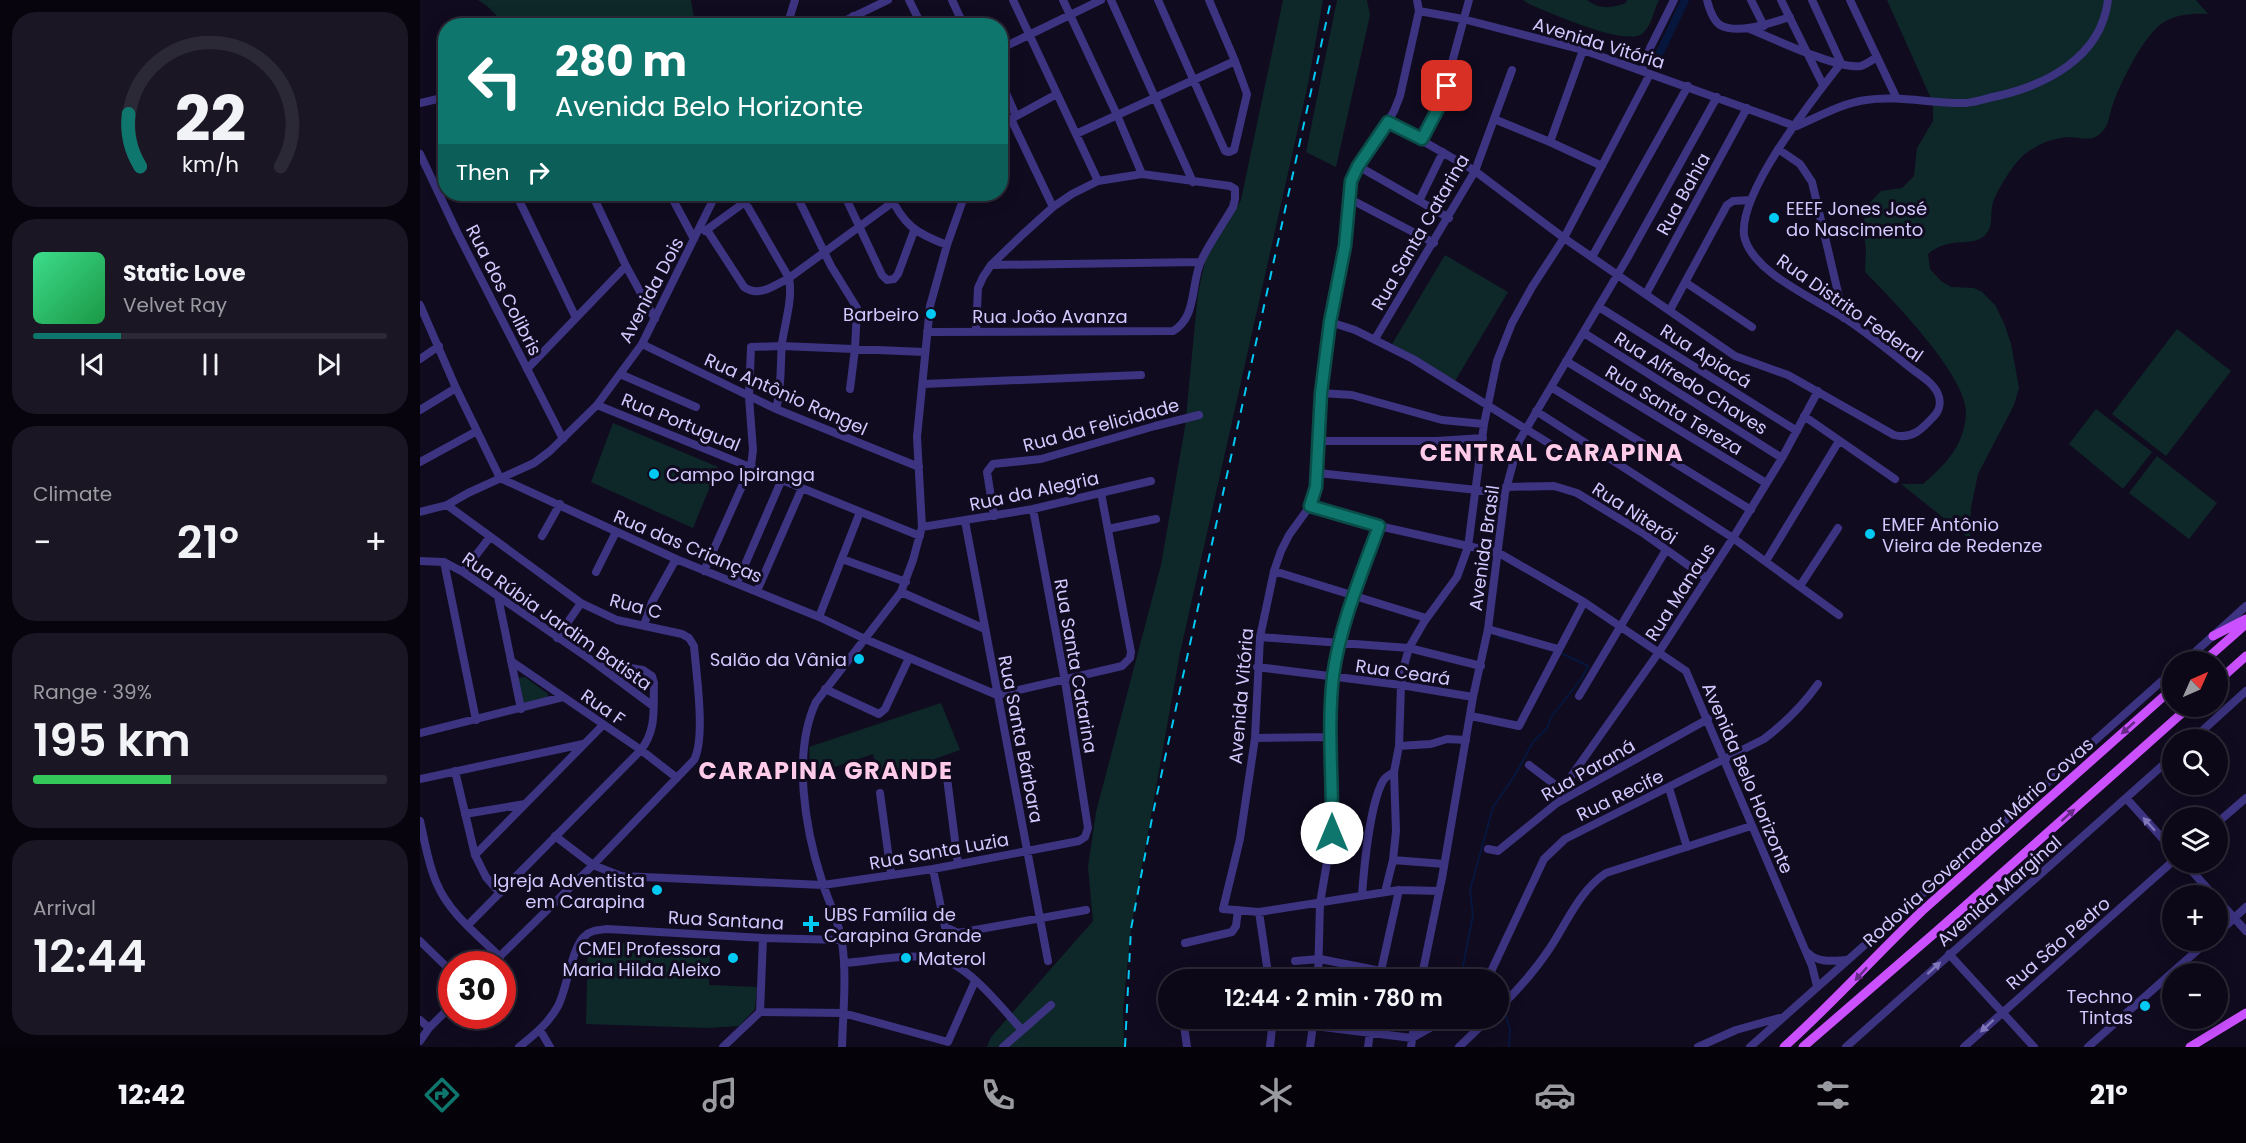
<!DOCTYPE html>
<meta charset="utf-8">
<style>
body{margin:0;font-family:Poppins,sans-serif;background:#1a1624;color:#f1f3f6;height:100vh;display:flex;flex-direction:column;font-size:22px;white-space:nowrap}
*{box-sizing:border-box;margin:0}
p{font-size:20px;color:#9a9aa1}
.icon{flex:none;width:33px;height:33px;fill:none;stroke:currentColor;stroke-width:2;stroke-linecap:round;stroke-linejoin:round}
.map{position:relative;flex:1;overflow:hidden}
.drawer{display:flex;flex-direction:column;gap:12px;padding:12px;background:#07040d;width:420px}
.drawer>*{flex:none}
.hud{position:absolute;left:18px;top:18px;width:570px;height:183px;border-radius:24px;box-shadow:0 3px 15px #0003,0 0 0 2px #2c2936;background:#0f766e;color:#fff;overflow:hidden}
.needle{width:39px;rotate:45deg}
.fabs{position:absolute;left:1742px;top:651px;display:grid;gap:12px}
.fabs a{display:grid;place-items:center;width:66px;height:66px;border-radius:50%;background:#0c0817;box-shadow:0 3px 15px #0003,0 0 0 2px #2c2936;font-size:30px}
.speed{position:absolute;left:18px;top:951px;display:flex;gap:12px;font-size:30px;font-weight:700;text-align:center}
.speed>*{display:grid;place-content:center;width:78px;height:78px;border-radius:50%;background:#0c0817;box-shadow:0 3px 15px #0003,0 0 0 2px #2c2936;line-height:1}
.speed .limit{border:9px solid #d22;background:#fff;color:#111}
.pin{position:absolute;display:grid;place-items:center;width:51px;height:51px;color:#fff;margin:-26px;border-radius:12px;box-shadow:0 3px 9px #0006}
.me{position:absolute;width:66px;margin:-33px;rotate:0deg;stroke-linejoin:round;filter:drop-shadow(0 0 4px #0008)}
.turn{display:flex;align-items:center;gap:21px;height:126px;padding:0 18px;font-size:27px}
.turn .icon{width:78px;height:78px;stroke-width:2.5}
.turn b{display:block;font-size:42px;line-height:51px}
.then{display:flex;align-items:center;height:57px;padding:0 18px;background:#0003;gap:12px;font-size:22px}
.big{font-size:45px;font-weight:600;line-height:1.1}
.drawer .card{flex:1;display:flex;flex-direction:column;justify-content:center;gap:9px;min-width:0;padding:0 21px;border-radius:24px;background:#1a1624}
.drawer .dial{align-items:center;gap:0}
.dial svg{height:156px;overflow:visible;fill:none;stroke:#2c2936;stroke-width:7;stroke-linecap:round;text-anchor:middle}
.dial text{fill:#f1f3f6;stroke:none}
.song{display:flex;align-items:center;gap:18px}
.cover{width:72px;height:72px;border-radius:9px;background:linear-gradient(135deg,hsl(150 70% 55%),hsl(140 70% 35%))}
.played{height:6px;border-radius:3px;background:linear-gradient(90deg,#0f766e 25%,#2c2936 25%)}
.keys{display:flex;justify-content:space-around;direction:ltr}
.heat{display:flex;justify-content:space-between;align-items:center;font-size:33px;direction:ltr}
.charge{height:9px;border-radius:4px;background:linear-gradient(90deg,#34c759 39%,#2c2936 0)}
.trip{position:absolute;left:738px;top:969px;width:351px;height:60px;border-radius:30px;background:#0c0817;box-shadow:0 3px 15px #0003,0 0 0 2px #2c2936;font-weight:600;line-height:60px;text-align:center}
.dock{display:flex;height:96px;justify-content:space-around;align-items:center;background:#050309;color:#9a9aa1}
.dock .icon{width:42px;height:42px}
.dock .selected{color:#0f766e}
.dock b{font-size:27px;color:#f1f3f6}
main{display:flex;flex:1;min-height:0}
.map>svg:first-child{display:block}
.green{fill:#0e2829}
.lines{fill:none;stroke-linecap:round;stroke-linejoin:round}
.stream{stroke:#06163d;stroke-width:2}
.canal{stroke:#06163d;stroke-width:8}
.minor{stroke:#3c3381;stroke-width:8}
.major{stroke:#cb50ff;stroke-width:9}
.rail{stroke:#00c9f4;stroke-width:2;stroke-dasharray:9 8;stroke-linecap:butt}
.oneway{fill:#642a84}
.oneway2{fill:#8076ba}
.route-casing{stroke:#0a4d48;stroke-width:15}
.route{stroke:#0f766e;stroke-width:10}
.poi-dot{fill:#00c9f4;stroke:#100b1f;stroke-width:2}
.labels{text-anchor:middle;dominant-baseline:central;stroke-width:6;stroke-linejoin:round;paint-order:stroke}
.street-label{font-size:18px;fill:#d4c9ff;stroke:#100b1f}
.poi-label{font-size:18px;fill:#d4c9ff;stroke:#100b1f;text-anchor:start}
.district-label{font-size:24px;font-weight:bold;letter-spacing:1.5px;fill:#ffcbe8;stroke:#100b1f}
</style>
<main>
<section class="drawer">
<div class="card dial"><svg viewBox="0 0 100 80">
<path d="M14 69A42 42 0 1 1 86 69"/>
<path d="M14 69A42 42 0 0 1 8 42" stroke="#0f766e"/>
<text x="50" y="56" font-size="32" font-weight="700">22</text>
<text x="50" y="72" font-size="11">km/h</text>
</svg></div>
<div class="card">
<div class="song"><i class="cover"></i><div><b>Static Love</b><p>Velvet Ray</p></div></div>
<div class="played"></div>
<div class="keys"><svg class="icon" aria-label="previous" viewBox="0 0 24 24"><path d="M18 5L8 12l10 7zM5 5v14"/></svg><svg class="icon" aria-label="pause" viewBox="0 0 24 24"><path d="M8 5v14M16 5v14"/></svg><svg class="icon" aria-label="next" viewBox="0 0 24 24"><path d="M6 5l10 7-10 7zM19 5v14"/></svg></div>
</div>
<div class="card"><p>Climate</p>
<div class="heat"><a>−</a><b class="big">21°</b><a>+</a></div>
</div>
<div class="card"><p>Range · 39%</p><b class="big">195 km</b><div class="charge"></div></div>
<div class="card"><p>Arrival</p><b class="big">12:44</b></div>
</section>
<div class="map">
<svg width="1826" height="1047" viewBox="0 0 1826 1047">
<rect width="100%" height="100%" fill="#100b1f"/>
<path class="green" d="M58,0H271L275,25H86L67,6Z
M863,0H903L888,84L760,653L711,928L703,1010L704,1047H567L571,1037L673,921L668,867L676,812L741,565L765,427L778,293L786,257L821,200Z
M917,0H947L950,15L916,167L886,152Z
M1103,0H1167C1180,10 1192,8 1206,3L1207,0H1239C1233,11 1233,23 1223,33C1208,48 1128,12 1109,4Z
M1467,0H1776L1788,14C1773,13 1758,14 1744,22C1724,34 1699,85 1692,107C1689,116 1689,125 1682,132C1672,143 1660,137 1648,137C1638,138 1630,140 1621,144C1614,148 1604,153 1599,160C1591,168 1573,196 1572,207C1570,218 1574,228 1563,237C1550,247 1529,236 1508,254L1510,269L1521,281L1531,287L1554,288L1562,292L1575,305L1584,323L1591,344L1599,388L1594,405L1558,474L1551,508L1550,539L1481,484H1503C1526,464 1545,445 1546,412C1546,375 1471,298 1445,272L1446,249L1443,229L1446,207L1461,191L1482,188L1494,176L1497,148L1513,121V103Z
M1025,255L1088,292L1035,381L972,344Z
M1757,329L1811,371L1746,456L1692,414Z
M1676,409L1732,452L1703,489L1649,444Z
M193,423L298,467L273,528L171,482Z
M1737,456L1797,503L1769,539L1709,493Z
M105,677L128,694L127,698L103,705L97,678Z
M521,703L540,750L458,779L453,754L391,775L389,747Z
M168,942L290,946L289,985L337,987L335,1009L319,1026L288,1028L166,1024Z"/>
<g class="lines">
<path class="stream" d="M1079,637L1091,639
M1044,977L1042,971L1053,915L1050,890L1073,807L1095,775L1113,742L1127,728L1131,717L1162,678L1168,666L1139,652
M1084,1009L1090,1029L1089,1047"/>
<path class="canal" d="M1235,63L1265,0"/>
<path class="minor" d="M489,0L502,26
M532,0L544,26
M593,0L678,181
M643,0L697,115L722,174
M691,0L773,182
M738,0L805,151L809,152L814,150L827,94L815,61L789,0
M997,0L999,11L980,96L974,111L960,135L938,166L931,181L925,246L910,322L901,393L896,487L890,506L869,535L861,551L854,571L840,637L835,738L820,839L803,909L839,912L979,890L1019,891
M1287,0C1289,8 1293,20 1300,25C1318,35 1351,23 1370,17
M1331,0L1344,26
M1361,0L1403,85
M1430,0L1476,97
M999,11L1043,19L1163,50L1375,126
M433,16L438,26
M367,26L375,0
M414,26L468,0
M1330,29C1352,38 1419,70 1441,66C1447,64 1452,60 1457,57
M580,49L681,0
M1222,71L1230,48L1254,0
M580,79L596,116
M0,103L26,97
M591,119L633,207
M1074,119L1130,142L1182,166
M968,121L1055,171L1144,238L1315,356L1368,375L1474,435C1493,440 1503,428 1515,415C1520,409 1521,401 1518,394C1513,382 1498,374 1488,366C1467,349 1446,332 1423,317C1400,303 1375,291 1353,274C1342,266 1326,250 1324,235C1319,191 1394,98 1421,63L1392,0
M580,125L637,94
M1377,126C1398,117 1422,103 1446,100C1479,95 1512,104 1546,103C1555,102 1565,99 1573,97C1625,86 1681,58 1688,0
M656,134L815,61
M1002,139L1021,103L1049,0
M1130,142L1163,50
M1358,149L1380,164L1392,182L1424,318
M0,154L37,232L143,439
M938,166L1029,218
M96,194L156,318
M172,194L206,266L235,319
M250,194L274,239
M376,194L411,266L437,308L435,349L430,389
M424,194L462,275L467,280L474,279L478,274L494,231
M469,194C484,225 495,233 527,245
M928,198L1014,243
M999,201L1023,152
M325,202L369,278C373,299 365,322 362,343C360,366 362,387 356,409
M287,230L324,287C339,298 355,285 369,278L484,194
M285,231L336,194
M1172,257L1268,86
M571,265L780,262
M1265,282L1332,327
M1226,294L1327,108
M0,305L36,388L80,478
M1179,307L1377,431
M1250,310L1307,205L1313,201L1331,200
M910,322L935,330L993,359L1151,457
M507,332L753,331C778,317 770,282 782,259C791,241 803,224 813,207L815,199V189L810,186L722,174L678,181L652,194L633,207L601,236L571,265L563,277L558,288L556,331
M1164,333L1362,458
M955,339L1055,171L1092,70
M222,344L356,409L499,467
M0,359L19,346
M1146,361L1346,483
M107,369L206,266
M200,374L276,407
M503,384L721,375
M1131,387L1331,510
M901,393L932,395L1022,420L1064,424
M177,405L500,536
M0,410L36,388
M1116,411L1313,538L1419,615
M1384,416L1475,479
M898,441H1016L1063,438
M0,462L57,431
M898,473L1085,493
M80,478L256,559L399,617L445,639L577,695L702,666L710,658L711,652L681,493
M1086,487L1134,486L1157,493L1223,533L1286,578
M27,505L161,603L197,620L262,634L269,638L274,646C276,672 286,738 274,760L173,865L72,964
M890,506L959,526L1079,553L1164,602L1266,671L1392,966L1397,986
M0,512L27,505L48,493L114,463L130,451L177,405L222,344L296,194
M574,516L567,472L573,464L621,459L735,426L779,415
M545,521L628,961
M502,527L613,509L731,481
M688,529L736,519
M122,536L140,504
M422,559L486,582
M0,561L24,562L43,572L174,662L233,706
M1346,561L1419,441
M24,562L56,720
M284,571L331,466L333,450L329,397L331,347L362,346L505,352
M854,571L1006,618
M43,572L70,537
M176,572L196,532
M317,583L362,479
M1380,586L1418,528
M337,591L382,488
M481,592L565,629
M78,597L101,709
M399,617L440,512
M224,625L232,602L256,559
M1068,629L1138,649
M840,637L989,648L1061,666
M137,638L161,603
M91,661L221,750L257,778
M1764,662L1826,606
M837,667L981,685L1053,697
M405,689L459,714L465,709L489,658
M1159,696L1246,550
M1051,716L1099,726L1164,602
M0,733L143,697
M835,738L911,737
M1772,740L1826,691
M979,746L1011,744L1027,739L1046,740
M1109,765L1142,790
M526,770L538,864
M35,771L55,855L66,877L80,893
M0,779L163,744
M1249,788L1267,847
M460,793L471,874
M1706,798L1752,849
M1137,803L1145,785L1239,652L1313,538L1362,458L1398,391
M45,814L105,804
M0,821C5,842 8,864 17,884C29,913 58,935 80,957
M1797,823L1826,798
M135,836L173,865L201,876L403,885L513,869L659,841L665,837L668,828L645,681L613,509
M1068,849L1078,851L1137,803L1288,719
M55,855L183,725
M973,860L1024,864
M1764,862L1794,896
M513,869L525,927L538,933L666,910
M965,892L973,860L976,831L974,772L979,746L981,685L984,666L989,648L1004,622L1037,577L1048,547L1064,424L1077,361L1092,323L1112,287L1144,238L1230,74
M942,895C944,868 950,804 963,781C965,777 970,775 974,772
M1797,899L1826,931
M839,912L849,980
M48,925L221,750C237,729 233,709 234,683L232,676L223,670L174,662
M1797,934L1826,907
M0,941L32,972
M765,943L812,932L816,926L818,910
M1388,953C1398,963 1413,961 1426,960
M1529,954L1614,1047
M875,961L900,959L1001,979
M424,963C450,961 494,953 518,958C549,965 581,1007 602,1030
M1047,979L1048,980
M761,980V978
M898,980L900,903L912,833L910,771L913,677L919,643L959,526
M959,980L979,890
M1001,980L1022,878L1053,697L1068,629L1085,493L1099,441L1208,257L1297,97
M1067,980L1124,859L1145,839L1344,739C1365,723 1383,705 1398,684
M1078,1009C1097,991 1116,969 1130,948C1147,922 1160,890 1186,873L1331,826
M340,1012L423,1013L528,1042L555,981
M763,1018L767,1047
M0,1020L9,1028
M854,1021L992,1038L1028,1018
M120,1030L130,1047
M0,1041L9,1028L32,1005
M99,1047C114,1035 128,1024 138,1006C147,989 152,946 165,936C171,930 179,930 187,929L343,938L422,940
M303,1047L340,1012L343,938
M422,1047C423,1012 427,976 422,942C419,921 408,901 402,881C385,829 372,753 396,702L481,592L493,560L502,527L497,437L510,306L527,245L545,194
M583,1047L631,1005
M850,1047L853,1018
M890,1047L894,1018
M948,1047L952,1018
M991,1047L995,1018
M1039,1047L1069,1018
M1278,1047L1316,1030L1359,1018
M1330,1047L1752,672
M1426,1047L1752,757
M1544,1047L1752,862
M1668,1047L1789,940"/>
<path class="major" d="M1793,636L1826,619
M1783,662L1826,624
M1797,682L1826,656
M1364,1047C1412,1004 1455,956 1502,911L1752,689
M1383,1047L1517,931L1770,706
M1770,1047L1826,1013"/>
<path class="rail" d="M705,1047L711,929L733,813L911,0"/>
</g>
<defs><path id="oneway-solid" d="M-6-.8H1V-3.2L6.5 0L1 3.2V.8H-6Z" transform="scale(1.5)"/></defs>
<g class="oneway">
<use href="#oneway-solid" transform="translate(1708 728) rotate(138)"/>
<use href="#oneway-solid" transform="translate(1648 815) rotate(-42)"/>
<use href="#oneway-solid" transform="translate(1441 974) rotate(132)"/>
</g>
<g class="oneway2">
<use href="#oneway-solid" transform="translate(1729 824) rotate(-132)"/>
<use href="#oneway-solid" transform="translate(1514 968) rotate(-42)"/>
<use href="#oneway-solid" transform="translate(1567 1026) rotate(137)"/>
</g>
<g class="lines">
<g class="route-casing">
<path id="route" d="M912,833C913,781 907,728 913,676C920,625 941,575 959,526L890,506L896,487L901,393L910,322L925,246L931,181L938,166L968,122L1002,139L1021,103L1027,86"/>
</g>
<use href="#route" class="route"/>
</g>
<g class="poi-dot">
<circle cx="1354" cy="218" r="6"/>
<circle cx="511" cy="314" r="6"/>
<circle cx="234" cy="474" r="6"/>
<circle cx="1450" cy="534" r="6"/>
<circle cx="439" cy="659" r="6"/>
<circle cx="237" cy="890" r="6"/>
<path d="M388 915h6v6h6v6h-6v6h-6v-6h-6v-6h6z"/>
<circle cx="313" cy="958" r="6"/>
<circle cx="486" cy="958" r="6"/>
<circle cx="1725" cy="1006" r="6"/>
</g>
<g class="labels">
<g class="street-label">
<text transform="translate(1179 43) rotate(17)">Avenida Vitória</text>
<text transform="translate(1263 194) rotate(-61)">Rua Bahia</text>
<text transform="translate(1000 232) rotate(-60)">Rua Santa Catarina</text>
<text transform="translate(84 290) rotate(63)">Rua dos Colibris</text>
<text transform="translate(231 290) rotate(-62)">Avenida Dois</text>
<text transform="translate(1430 308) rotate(35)">Rua Distrito Federal</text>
<text x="630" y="316">Rua João Avanza</text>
<text transform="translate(1286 356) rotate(32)">Rua Apiacá</text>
<text transform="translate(1271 383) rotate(32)">Rua Alfredo Chaves</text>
<text transform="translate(366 394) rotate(24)">Rua Antônio Rangel</text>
<text transform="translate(1254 410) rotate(31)">Rua Santa Tereza</text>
<text transform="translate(261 422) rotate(22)">Rua Portugual</text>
<text transform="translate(681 425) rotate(-15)">Rua da Felicidade</text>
<text transform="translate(614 491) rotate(-12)">Rua da Alegria</text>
<text transform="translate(1215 513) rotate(33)">Rua Niterói</text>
<text transform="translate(268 546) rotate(23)">Rua das Crianças</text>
<text transform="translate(1064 548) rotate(-82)">Avenida Brasil</text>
<text transform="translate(1260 592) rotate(-57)">Rua Manaus</text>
<text transform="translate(216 606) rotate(15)">Rua C</text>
<text transform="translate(137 621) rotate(35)">Rua Rúbia Jardim Batista</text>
<text transform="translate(656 666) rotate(80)">Rua Santa Catarina</text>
<text transform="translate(983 672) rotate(8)">Rua Ceará</text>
<text transform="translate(821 696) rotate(-85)">Avenida Vitória</text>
<text transform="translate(183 707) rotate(35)">Rua F</text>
<text transform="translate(601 739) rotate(79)">Rua Santa Bárbara</text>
<text transform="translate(1168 770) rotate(-30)">Rua Paraná</text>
<text transform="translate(1328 778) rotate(67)">Avenida Belo Horizonte</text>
<text transform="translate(1200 795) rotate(-26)">Rua Recife</text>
<text transform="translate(1558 842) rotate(-42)">Rodovia Governador Mário Covas</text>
<text transform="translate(519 851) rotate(-10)">Rua Santa Luzia</text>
<text transform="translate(1579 891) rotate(-41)">Avenida Marginal</text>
<text transform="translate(306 920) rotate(3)">Rua Santana</text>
<text transform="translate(1638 943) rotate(-41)">Rua São Pedro</text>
</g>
<g class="poi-label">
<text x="1366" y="208">EEEF Jones José<tspan x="1366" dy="21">do Nascimento</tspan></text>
<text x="499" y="314" text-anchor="end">Barbeiro</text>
<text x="246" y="474">Campo Ipiranga</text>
<text x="1462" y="524">EMEF Antônio<tspan x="1462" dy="21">Vieira de Redenze</tspan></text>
<text x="427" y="659" text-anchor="end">Salão da Vânia</text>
<text x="225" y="880" text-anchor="end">Igreja Adventista<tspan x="225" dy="21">em Carapina</tspan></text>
<text x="404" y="914">UBS Família de<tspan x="404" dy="21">Carapina Grande</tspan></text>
<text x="301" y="948" text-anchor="end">CMEI Professora<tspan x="301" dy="21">Maria Hilda Aleixo</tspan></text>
<text x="498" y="958">Materol</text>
<text x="1713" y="996" text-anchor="end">Techno<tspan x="1713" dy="21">Tintas</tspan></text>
</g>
<g class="district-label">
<text x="1132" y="452">CENTRAL CARAPINA</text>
<text x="406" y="770">CARAPINA GRANDE</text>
</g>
</g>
</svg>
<div class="fabs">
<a><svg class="needle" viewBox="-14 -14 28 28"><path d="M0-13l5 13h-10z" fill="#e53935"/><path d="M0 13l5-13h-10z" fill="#9a9aa1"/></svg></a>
<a><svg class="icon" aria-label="search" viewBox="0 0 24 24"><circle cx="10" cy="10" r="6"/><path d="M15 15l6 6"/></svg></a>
<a><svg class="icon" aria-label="layers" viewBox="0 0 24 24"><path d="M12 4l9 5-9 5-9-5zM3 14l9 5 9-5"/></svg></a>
<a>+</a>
<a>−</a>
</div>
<div class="speed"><div class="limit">30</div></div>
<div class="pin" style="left:1027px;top:86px;background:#d93025"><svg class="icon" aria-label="arrive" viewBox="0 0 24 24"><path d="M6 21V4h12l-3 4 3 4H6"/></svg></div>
<svg class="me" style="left:912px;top:833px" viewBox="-20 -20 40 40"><circle r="19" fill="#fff"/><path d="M0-13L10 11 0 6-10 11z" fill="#0f766e"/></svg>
<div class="trip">12:44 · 2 min · 780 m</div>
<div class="hud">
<div class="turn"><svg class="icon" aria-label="left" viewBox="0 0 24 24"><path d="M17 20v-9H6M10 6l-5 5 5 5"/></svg><div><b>280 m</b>Avenida Belo Horizonte</div></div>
<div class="then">Then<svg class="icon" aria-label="right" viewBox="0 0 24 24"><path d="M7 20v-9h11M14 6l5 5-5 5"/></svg></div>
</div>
</div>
</main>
<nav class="dock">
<b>12:42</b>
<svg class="icon selected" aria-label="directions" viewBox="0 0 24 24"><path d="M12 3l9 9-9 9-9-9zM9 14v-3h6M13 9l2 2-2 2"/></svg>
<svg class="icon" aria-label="music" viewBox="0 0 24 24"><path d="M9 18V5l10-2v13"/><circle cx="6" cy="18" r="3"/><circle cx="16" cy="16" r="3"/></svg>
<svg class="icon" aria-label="phone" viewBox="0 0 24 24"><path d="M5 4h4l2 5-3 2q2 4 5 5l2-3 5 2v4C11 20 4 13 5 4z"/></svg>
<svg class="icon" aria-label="climate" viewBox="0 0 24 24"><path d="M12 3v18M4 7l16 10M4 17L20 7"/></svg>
<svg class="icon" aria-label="car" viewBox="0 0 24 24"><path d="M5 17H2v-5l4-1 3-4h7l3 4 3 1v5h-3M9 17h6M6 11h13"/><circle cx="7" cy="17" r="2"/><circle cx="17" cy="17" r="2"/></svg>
<svg class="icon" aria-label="filters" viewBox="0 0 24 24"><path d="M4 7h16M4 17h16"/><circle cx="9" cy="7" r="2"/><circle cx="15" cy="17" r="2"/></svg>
<b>21°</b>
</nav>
